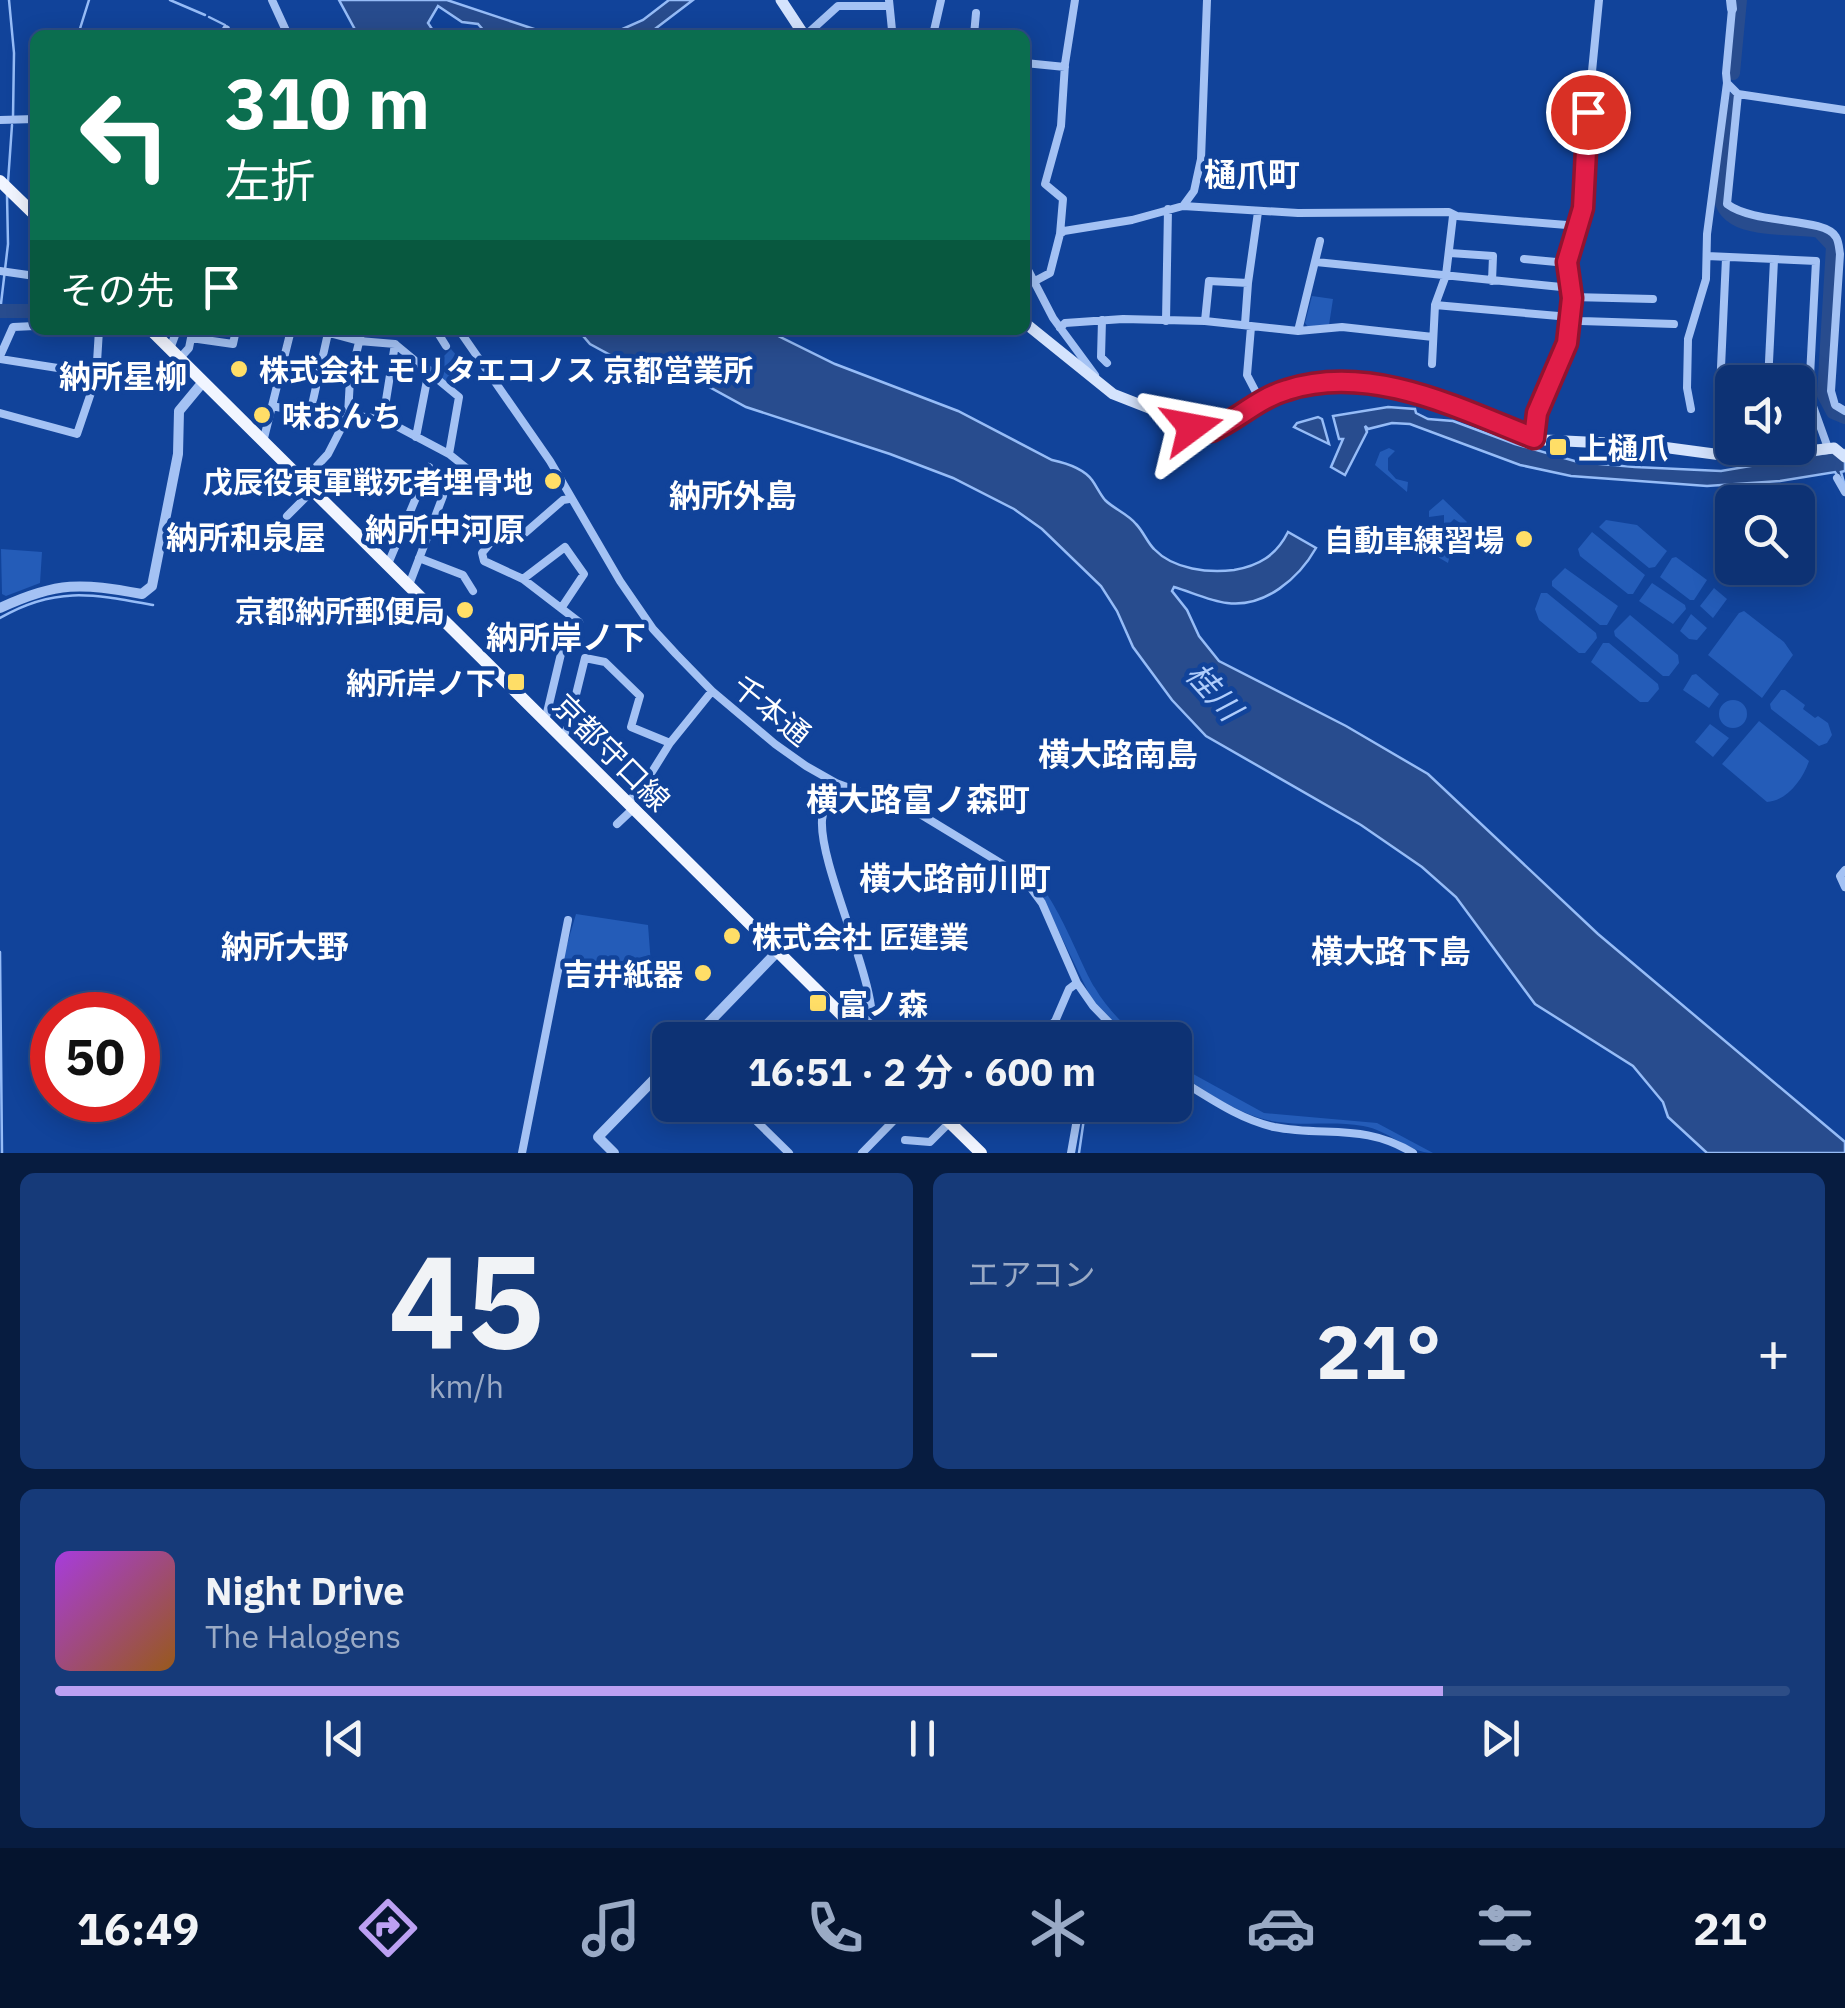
<!DOCTYPE html>
<html lang="ja">
<meta charset="utf-8">
<style>
body{margin:0;font-family:"IBM Plex Sans","Noto Sans JP",sans-serif;background:#163a79;color:#f1f3f6;height:100vh;display:flex;flex-direction:column;font-size:38px;white-space:nowrap}
*{box-sizing:border-box;margin:0}
p{font-size:32px;color:#9aaac5}
.icon{flex:none;width:55px;height:55px;fill:none;stroke:currentColor;stroke-width:2;stroke-linecap:round;stroke-linejoin:round}
.map{position:relative;height:1153px;overflow:hidden}
.side{display:flex;flex-direction:column;gap:20px;padding:20px;background:#071c40;flex:1}
.side>*{flex:none}
.banner{position:absolute;left:30px;top:30px;width:1000px;height:305px;border-radius:15px;box-shadow:0 5px 25px #0003,0 0 0 2px #2d4d86;background:#0b6e4f;color:#fff;overflow:hidden}
.buttons{position:absolute;left:1715px;top:365px;display:grid;gap:20px}
.buttons a{display:grid;place-items:center;width:100px;height:100px;border-radius:15px;background:#0d3274;box-shadow:0 5px 25px #0003,0 0 0 2px #2d4d86;font-size:50px}
.speed{position:absolute;left:30px;top:992px;display:flex;gap:20px;font-size:50px;font-weight:700;text-align:center}
.speed>*{display:grid;place-content:center;width:130px;height:130px;border-radius:50%;background:#0d3274;box-shadow:0 5px 25px #0003,0 0 0 2px #2d4d86;line-height:1}
.speed .limit{border:15px solid #d22;background:#fff;color:#111}
.pin{position:absolute;display:grid;place-items:center;width:85px;height:85px;color:#fff;margin:-42px;border:5px solid #fff;border-radius:50%;box-shadow:0 2px 10px #0007}
.me{position:absolute;width:110px;margin:-55px;rotate:77deg;stroke-linejoin:round;filter:drop-shadow(0 0 8px #0008)}
.turn{display:flex;align-items:center;gap:35px;height:210px;padding:0 30px;font-size:45px}
.turn .icon{width:130px;height:130px;stroke-width:2.5}
.turn b{display:block;font-size:70px;line-height:85px}
.then{display:flex;align-items:center;height:95px;padding:0 30px;background:#0003;gap:20px;font-size:38px}
.big{font-size:75px;font-weight:700;line-height:1.1}
.side .widget{flex:1;display:flex;flex-direction:column;justify-content:center;gap:15px;min-width:0;padding:0 35px;border-radius:15px;background:#163a79}
.side .dial{align-items:center;gap:0}
.dial b{font-size:130px;line-height:1}
.song{display:flex;align-items:center;gap:30px}
.cover{width:120px;height:120px;border-radius:15px;background:linear-gradient(135deg,hsl(280 70% 55%),hsl(30 70% 35%))}
.played{height:10px;border-radius:5px;background:linear-gradient(90deg,#bca0f2 80%,#2d4d86 80%)}
.keys{display:flex;justify-content:space-around;direction:ltr}
.heat{display:flex;justify-content:space-between;align-items:center;font-size:55px;direction:ltr}
.side .tiles{flex:1;display:grid;gap:20px;grid-template-columns:1fr 1fr}
.widget:last-child{grid-column:span 2}
.trip{position:absolute;left:652px;top:1022px;width:540px;height:100px;border-radius:15px;background:#0d3274;box-shadow:0 5px 25px #0003,0 0 0 2px #2d4d86;font-weight:700;line-height:100px;text-align:center}
.tabs{display:flex;height:160px;justify-content:space-around;align-items:center;background:#05142e;color:#9aaac5}
.tabs .icon{width:70px;height:70px}
.tabs .selected{color:#bca0f2}
.tabs b{font-size:45px;color:#f1f3f6}
.map>svg:first-child{display:block}
.green{fill:#245cb8}
.water{fill:#284c8e;stroke:#96bcf7;stroke-width:2.5}
.lines{fill:none;stroke-linecap:round;stroke-linejoin:round}
.stream{stroke:#96bcf7;stroke-width:2.5}
.river{stroke:#284c8e;stroke-width:14}
.minor{stroke:#a4c2f4;stroke-width:8}
.tertiary{stroke:#a4c2f4;stroke-width:10}
.secondary{stroke:#d4e3fd;stroke-width:11}
.primary{stroke:#f1f5ff;stroke-width:12}
.route-casing{stroke:#92132f;stroke-width:25}
.route{stroke:#e11d48;stroke-width:18}
.poi-dot{fill:#ffde67;stroke:#11439a;stroke-width:4}
.labels{text-anchor:middle;dominant-baseline:central;stroke-width:9;stroke-linejoin:round;paint-order:stroke}
.poi-label{font-size:30px;font-weight:bold;fill:#fff;stroke:#11439a;text-anchor:start}
.street-label{font-size:30px;fill:#fff;stroke:#11439a}
.neighbourhood-label{font-size:32px;font-weight:bold;fill:#fff;stroke:#11439a}
.water-label{font-size:32px;font-style:italic;fill:#b0cdfb;stroke:#11439a}
</style>
<div class="map">
<svg width="1845" height="1153" viewBox="0 0 1845 1153">
<rect width="100%" height="100%" fill="#11439a"/>
<path class="green" d="M1312,296L1333,299L1329,325L1308,327L1305,323Z
M451,349L464,364L459,370L464,378L454,389L432,368Z
M1389,448L1395,451L1388,458V470L1396,479L1408,482L1407,492L1375,465L1380,452Z
M1443,499L1467,522L1465,526L1454,519L1444,529V515L1429,517V511Z
M1606,520L1637,525L1667,551L1655,567L1649,568L1599,527Z
M1418,523L1426,524L1425,538L1439,536L1435,548L1437,552L1450,555L1448,563L1412,542L1411,533Z
M1592,532L1645,575L1633,594H1628L1580,556L1578,549Z
M1,549L42,552L40,583L6,596L2,594Z
M1676,557L1707,580L1694,600H1690L1660,577L1672,558Z
M1565,568L1618,606L1607,625H1600L1552,586V581Z
M1652,583L1685,605L1686,609L1673,624L1639,601Z
M1714,588L1727,599L1713,618L1700,606Z
M1541,593H1547L1596,633L1597,638L1585,653H1579L1539,620L1535,609Z
M1744,611L1784,642L1793,655L1762,698L1708,655L1739,613Z
M1691,614L1707,628L1697,640L1689,639L1680,631Z
M1630,615L1678,655L1679,663L1669,676H1663L1615,636L1614,631Z
M1603,643H1609L1658,684L1659,689L1648,702H1640L1591,662Z
M1696,674L1719,694L1709,708L1683,690L1692,675Z
M1781,690H1785L1805,705L1803,709L1815,718L1818,716L1828,723L1832,735L1827,743L1819,746L1771,709L1770,704Z
M1719 714a14 14 0 1 1 28 0a14 14 0 1 1-28 0Z
M1759,721L1809,761C1803,779 1787,801 1767,802L1722,764Z
M1710,724L1729,738L1713,757L1695,742Z
M1015,866C1049,872 1077,959 1095,988C1106,1007 1124,1026 1142,1040H1130L1093,1002L1045,903Z
M576,914L648,925L652,978L623,980L559,972Z
M1175,1064L1264,1113L1377,1123L1433,1153C1408,1153 1389,1130 1363,1126C1335,1121 1306,1126 1278,1122C1240,1117 1207,1091 1175,1072Z"/>
<path class="water" d="M339,0H447L552,35L485,32L478,24L462,22L438,6L428,23L436,35H358Z
M669,0H693L647,35H609L643,20Z
M578,330H766L835,364L958,411L1052,460C1066,463 1083,468 1092,480C1097,487 1100,494 1105,500C1114,509 1128,514 1136,524C1143,531 1147,542 1154,549C1174,570 1209,573 1234,570C1258,566 1276,556 1288,532L1316,548C1299,578 1265,608 1227,603C1210,601 1191,592 1174,587L1172,591L1187,610L1199,636L1219,661L1346,726L1428,774L1598,934L1845,1142V1153H1707L1668,1117L1663,1102L1633,1066L1535,1004L1456,897L1422,867L1361,825L1206,736L1172,700L1133,647L1117,611L1101,586L1042,529L1014,509L953,478L890,454L746,407L669,365L614,357L590,344Z
M1388,407L1415,409L1416,413L1428,419L1453,421L1515,444L1578,462L1635,467L1721,471L1845,450V471L1841,472L1845,486L1835,472L1780,481L1707,486L1571,476L1520,465L1410,424L1392,423L1368,429L1365,426L1367,432L1345,475L1331,467L1343,439H1339L1333,416Z
M1318,417L1322,419L1329,444L1294,427L1297,423Z"/>
<g class="lines">
<path class="stream" d="M9,0L14,53L13,117
M170,0L205,15
M209,17L225,25
M78,35L89,0
M8,182L12,125
M0,312L8,244L7,195
M0,618C55,586 93,594 153,605
M0,952L2,1153
M1079,1153L1086,1105"/>
<path class="river" d="M1733,73L1740,0
M1730,100L1720,194C1724,236 1789,225 1819,231L1833,246L1824,395L1833,412L1845,417
M0,311H35"/>
<path class="minor" d="M272,0L288,35
M889,0L892,30L905,35
M1732,9L1726,73L1727,83L1738,94L1845,110
M224,35L226,29
M806,35L838,6H889
M933,35L941,0
M974,35L976,13
M1025,63L1065,67
M1738,94L1727,204C1755,225 1825,217 1836,237C1839,242 1839,248 1840,254L1831,391L1835,405L1845,411
M0,120L35,119
M1183,206L1194,191L1201,159L1207,0
M1060,234L1063,199L1045,184L1061,126L1065,64L1075,0
M1450,253L1493,256L1492,281
M1707,256L1816,261L1809,395L1828,448
M1726,258L1719,411L1732,412
M1524,259L1567,263
M1316,262L1571,288
M1025,264L1053,318L1095,375
M0,271L35,276
M1035,281L1050,273L1060,234L1064,231L1132,220L1183,206L1298,213L1449,212L1457,216L1579,226
M1248,283L1258,212
M1572,297L1653,299
M1435,305L1570,317L1581,321L1674,324
M1102,320L1101,357L1107,363
M1166,321L1168,209
M1205,321L1209,281L1248,283L1245,324
M1251,327L1247,375L1260,400
M1060,328L1065,323L1123,319L1205,321L1298,331L1342,327L1433,337
M318,330L359,341L395,344L459,397L449,454L383,419L348,415
M436,330L446,346
M459,330L550,461L620,581L653,629L676,654L712,691L775,744L806,766L836,783L920,814L1022,876L1042,903L1077,983L1093,1006L1126,1040
M1298,331L1320,241
M170,349L177,330
M0,356L13,327L35,326
M180,358L189,348L191,338L233,344L236,330
M0,359L96,374
M1432,364L1435,305L1446,275L1453,216
M1768,382L1774,260
M272,406L346,421
M1691,409L1687,388L1688,339L1706,279L1707,234L1727,83
M0,413L77,434L96,378L99,330
M310,414L328,333
M383,419L395,344
M416,437L429,370
M1534,438L1537,413L1560,366L1569,332L1572,294L1567,263L1583,208L1588,112L1599,0
M263,442L291,330
M449,454L469,470
M1837,478L1845,492
M303,481L328,454L348,415L350,379L362,330
M287,516L313,490
M419,558L463,575L473,591
M388,564L429,467
M523,579L565,547L584,574L562,607
M409,585L443,496L421,486
M545,721L565,637L579,622L523,579L484,561L482,553L501,530L525,533L563,500L569,499
M562,738L568,727L585,658L605,662L640,696L631,727L670,743
M836,783C831,794 823,808 822,820C819,872 890,1006 868,1040
M627,802L640,791L670,743L712,691
M617,824L634,808
M1845,870L1840,876L1845,887
M1054,1022L1076,1040
M1047,1040L1069,989L1077,983
M1175,1077C1207,1096 1238,1119 1274,1127C1325,1137 1365,1123 1413,1153
M740,1105L789,1153
M1039,1105L1077,1119L1071,1153
M905,1140L930,1142L950,1122
M522,1153L568,920
M862,1153L909,1105"/>
<path class="tertiary" d="M1731,0L1732,9
M0,608C58,581 81,583 142,594L152,586L178,454L179,411L203,382
M692,1040L778,951
M614,1153L598,1137L670,1063"/>
<path class="secondary" d="M781,0L804,35
M1025,323L1113,394L1205,430L1220,427L1260,400L1286,390L1341,381L1404,391L1545,440L1647,445L1744,458L1834,448L1845,457"/>
<path class="primary" d="M0,181L35,215
M151,330L867,1040
M932,1105L981,1153"/>
</g>
<g class="lines">
<g class="route-casing">
<path id="route" d="M1192,427L1212,431C1238,419 1259,398 1287,390C1370,363 1458,408 1534,438L1537,413L1567,343L1572,298L1567,262L1583,208L1588,112"/>
</g>
<use href="#route" class="route"/>
</g>
<g class="poi-dot">
<circle cx="239" cy="369" r="10"/>
<circle cx="262" cy="415" r="10"/>
<rect x="1548" y="437" width="20" height="20" rx="5"/>
<circle cx="553" cy="481" r="10"/>
<circle cx="1524" cy="539" r="10"/>
<circle cx="465" cy="610" r="10"/>
<rect x="506" y="672" width="20" height="20" rx="5"/>
<circle cx="732" cy="936" r="10"/>
<circle cx="703" cy="973" r="10"/>
<rect x="808" y="993" width="20" height="20" rx="5"/>
</g>
<g class="labels">
<g class="poi-label">
<text x="259" y="369">株式会社 モリタエコノス 京都営業所</text>
<text x="282" y="415">味おんち</text>
<text x="1578" y="447">上樋爪</text>
<text x="533" y="481" text-anchor="end">戊辰役東軍戦死者埋骨地</text>
<text x="1504" y="539" text-anchor="end">自動車練習場</text>
<text x="445" y="610" text-anchor="end">京都納所郵便局</text>
<text x="496" y="682" text-anchor="end">納所岸ノ下</text>
<text x="752" y="936">株式会社 匠建業</text>
<text x="683" y="973" text-anchor="end">吉井紙器</text>
<text x="838" y="1003">富ノ森</text>
</g>
<g class="street-label">
<text transform="translate(772 710) rotate(39)">千本通</text>
<text transform="translate(612 752) rotate(45)">京都守口線</text>
</g>
<g class="neighbourhood-label">
<text x="1252" y="174">樋爪町</text>
<text x="123" y="376">納所星柳</text>
<text x="733" y="495">納所外島</text>
<text x="445" y="529">納所中河原</text>
<text x="246" y="537">納所和泉屋</text>
<text x="566" y="637">納所岸ノ下</text>
<text x="1118" y="754">横大路南島</text>
<text x="918" y="799">横大路富ノ森町</text>
<text x="955" y="878">横大路前川町</text>
<text x="285" y="946">納所大野</text>
<text x="1391" y="951">横大路下島</text>
</g>
<g class="water-label">
<text transform="translate(1214 691) rotate(48)">桂川</text>
</g>
</g>
</svg>
<div class="buttons">
<a><svg class="icon" aria-label="sound" viewBox="0 0 24 24"><path d="M4 9h4l5-4v14l-5-4H4zM17 9q2 3 0 6"/></svg></a>
<a><svg class="icon" aria-label="search" viewBox="0 0 24 24"><circle cx="10" cy="10" r="6"/><path d="M15 15l6 6"/></svg></a>
</div>
<div class="speed"><div class="limit">50</div></div>
<div class="pin" style="left:1588px;top:112px;background:#d93025"><svg class="icon" aria-label="arrive" viewBox="0 0 24 24"><path d="M6 21V4h12l-3 4 3 4H6"/></svg></div>
<svg class="me" style="left:1192px;top:427px" viewBox="-20 -20 40 40"><path d="M0-17L14 15 0 8-14 15z" fill="#e11d48" stroke="#fff" stroke-width="4"/></svg>
<div class="trip">16:51 · 2 分 · 600 m</div>
<div class="banner">
<div class="turn"><svg class="icon" aria-label="left" viewBox="0 0 24 24"><path d="M17 20v-9H6M10 6l-5 5 5 5"/></svg><div><b>310 m</b>左折</div></div>
<div class="then">その先<svg class="icon" aria-label="arrive" viewBox="0 0 24 24"><path d="M6 21V4h12l-3 4 3 4H6"/></svg></div>
</div>
</div>
<section class="side">
<div class="tiles">
<div class="widget dial"><b>45</b><p>km/h</p></div>
<div class="widget"><p>エアコン</p>
<div class="heat"><a>−</a><b class="big">21°</b><a>+</a></div>
</div>
<div class="widget">
<div class="song"><i class="cover"></i><div><b>Night Drive</b><p>The Halogens</p></div></div>
<div class="played"></div>
<div class="keys"><svg class="icon" aria-label="previous" viewBox="0 0 24 24"><path d="M18 5L8 12l10 7zM5 5v14"/></svg><svg class="icon" aria-label="pause" viewBox="0 0 24 24"><path d="M8 5v14M16 5v14"/></svg><svg class="icon" aria-label="next" viewBox="0 0 24 24"><path d="M6 5l10 7-10 7zM19 5v14"/></svg></div>
</div>
</div>
</section>
<nav class="tabs">
<b>16:49</b>
<svg class="icon selected" aria-label="directions" viewBox="0 0 24 24"><path d="M12 3l9 9-9 9-9-9zM9 14v-3h6M13 9l2 2-2 2"/></svg>
<svg class="icon" aria-label="music" viewBox="0 0 24 24"><path d="M9 18V5l10-2v13"/><circle cx="6" cy="18" r="3"/><circle cx="16" cy="16" r="3"/></svg>
<svg class="icon" aria-label="phone" viewBox="0 0 24 24"><path d="M5 4h4l2 5-3 2q2 4 5 5l2-3 5 2v4C11 20 4 13 5 4z"/></svg>
<svg class="icon" aria-label="climate" viewBox="0 0 24 24"><path d="M12 3v18M4 7l16 10M4 17L20 7"/></svg>
<svg class="icon" aria-label="car" viewBox="0 0 24 24"><path d="M5 17H2v-5l4-1 3-4h7l3 4 3 1v5h-3M9 17h6M6 11h13"/><circle cx="7" cy="17" r="2"/><circle cx="17" cy="17" r="2"/></svg>
<svg class="icon" aria-label="filters" viewBox="0 0 24 24"><path d="M4 7h16M4 17h16"/><circle cx="9" cy="7" r="2"/><circle cx="15" cy="17" r="2"/></svg>
<b>21°</b>
</nav>
